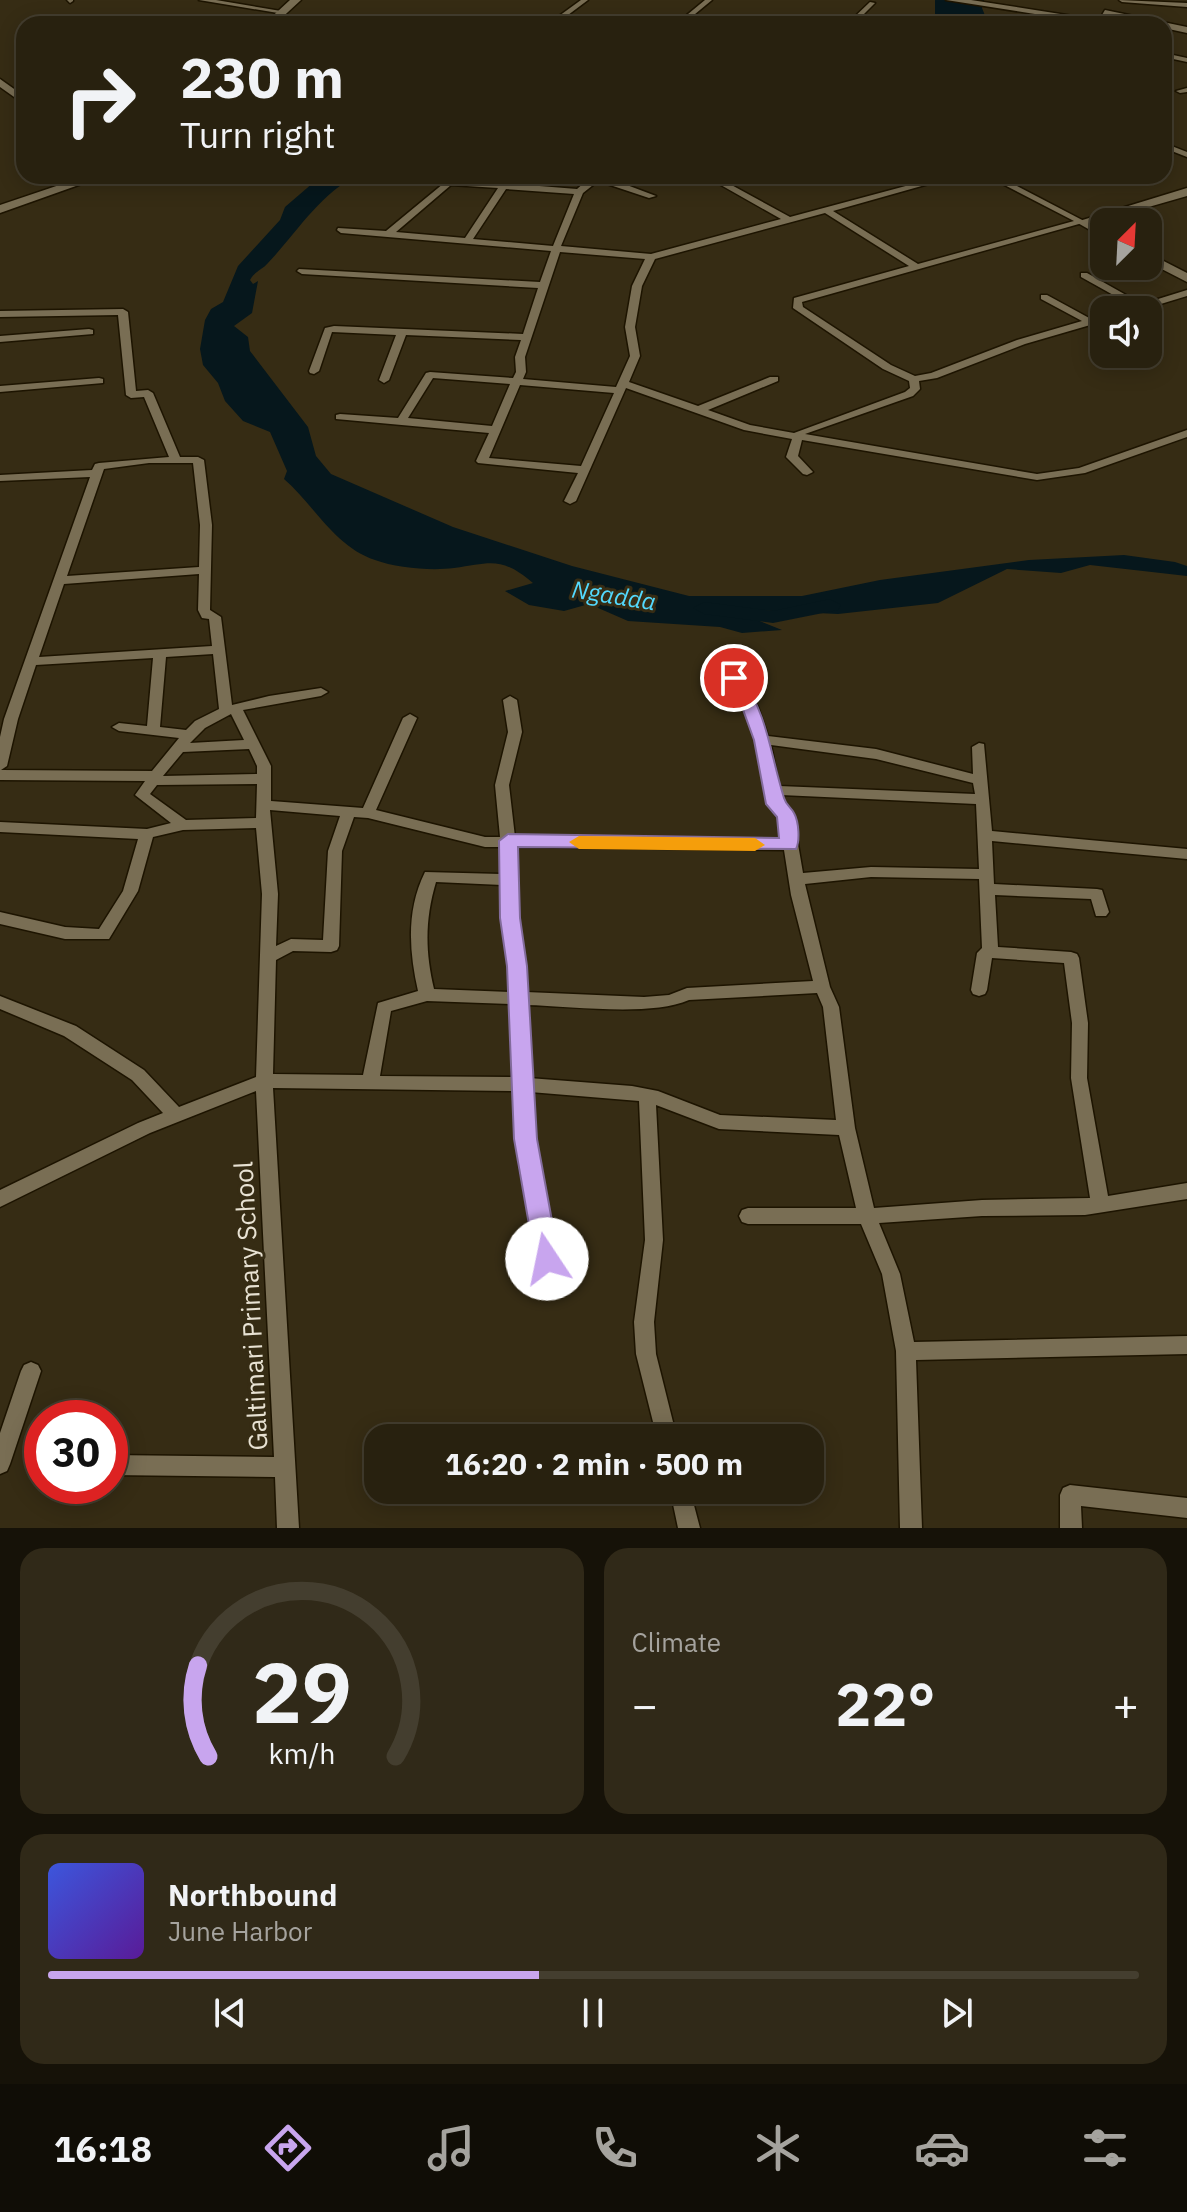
<!DOCTYPE html>
<meta charset="utf-8">
<style>
body{margin:0;font-family:"IBM Plex Sans",sans-serif;background:#302918;color:#f1f3f6;height:100vh;display:flex;flex-direction:column;font-size:30px;white-space:nowrap}
*{box-sizing:border-box;margin:0}
p{font-size:26px;color:#a5a39e}
.icon{flex:none;width:44px;height:44px;fill:none;stroke:currentColor;stroke-width:2;stroke-linecap:round;stroke-linejoin:round}
.map{position:relative;height:1528px;overflow:hidden}
.panel{display:flex;flex-direction:column;gap:20px;padding:20px;background:#161208;flex:1}
.panel>*{flex:none}
.top-card{position:absolute;left:16px;top:16px;width:1156px;height:168px;border-radius:24px;box-shadow:0 4px 20px #0003,0 0 0 2px #443e2f;background:#28210f;color:#f1f3f6;overflow:hidden}
.needle{width:52px;rotate:24deg}
.fabs{position:absolute;left:1090px;top:208px;display:grid;gap:16px}
.fabs a{display:grid;place-items:center;width:72px;height:72px;border-radius:16px;background:#28210f;box-shadow:0 4px 20px #0003,0 0 0 2px #443e2f;font-size:40px}
.speed{position:absolute;left:24px;top:1400px;display:flex;gap:16px;font-size:40px;font-weight:700;text-align:center}
.speed>*{display:grid;place-content:center;width:104px;height:104px;border-radius:50%;background:#28210f;box-shadow:0 4px 20px #0003,0 0 0 2px #443e2f;line-height:1}
.speed .limit{border:12px solid #d22;background:#fff;color:#111}
.pin{position:absolute;display:grid;place-items:center;width:68px;height:68px;color:#fff;margin:-34px;border:4px solid #fff;border-radius:50%;box-shadow:0 2px 8px #0007}
.me{position:absolute;width:88px;margin:-44px;rotate:349deg;stroke-linejoin:round;filter:drop-shadow(0 0 6px #0008)}
.turn{display:flex;align-items:center;gap:28px;height:168px;padding:0 32px;font-size:36px}
.turn .icon{width:104px;height:104px;stroke-width:2.5}
.turn b{display:block;font-size:56px;line-height:68px}
.big{font-size:60px;font-weight:700;line-height:1.1}
.panel .widget{flex:1;display:flex;flex-direction:column;justify-content:center;gap:12px;min-width:0;padding:0 28px;border-radius:24px;background:#302918}
.panel .dial{align-items:center;gap:0}
.dial svg{height:208px;overflow:visible;fill:none;stroke:#443e2f;stroke-width:7;stroke-linecap:round;text-anchor:middle}
.dial text{fill:#f1f3f6;stroke:none}
.song{display:flex;align-items:center;gap:24px}
.cover{width:96px;height:96px;border-radius:12px;background:linear-gradient(135deg,hsl(230 70% 55%),hsl(270 70% 35%))}
.played{height:8px;border-radius:4px;background:linear-gradient(90deg,#c8a5ee 45%,#443e2f 45%)}
.keys{display:flex;justify-content:space-around;direction:ltr}
.heat{display:flex;justify-content:space-between;align-items:center;font-size:44px;direction:ltr}
.panel .tiles{flex:1;display:grid;gap:20px;grid-template-columns:1fr 1fr}
.widget:last-child{grid-column:span 2}
.trip{position:absolute;left:364px;top:1424px;width:460px;height:80px;border-radius:24px;background:#28210f;box-shadow:0 4px 20px #0003,0 0 0 2px #443e2f;font-weight:700;line-height:80px;text-align:center}
.dock{display:flex;height:128px;justify-content:space-around;align-items:center;background:#100d06;color:#a5a39e}
.dock .icon{width:56px;height:56px}
.dock .on{color:#c8a5ee}
.dock b{font-size:36px;color:#f1f3f6}
.map>svg:first-child{display:block}
.water{fill:#06171c}
.lines{fill:none;stroke-linecap:round;stroke-linejoin:round}
.river{fill:#06171c;fill-rule:evenodd}
.street-casing{stroke:#1d1400;stroke-width:3}
.secondary-casing{stroke:#1d1400;stroke-width:3}
.street{fill:#796e54;fill-rule:evenodd}
.secondary{fill:#796e54;fill-rule:evenodd}
.route{fill:#c8a5ee;stroke:#826b9b;stroke-width:2}
.slow{fill:#f59e0b}
.labels{text-anchor:middle;dominant-baseline:central;stroke-width:6;stroke-linejoin:round;paint-order:stroke}
.water-label{font-size:24px;font-style:italic;fill:#53d9fd;stroke:#362c14}
.near-street-label{font-size:26px;fill:#e8e2d3;stroke:#362c14}
</style>
<div class="map">
<svg width="1187" height="1528" viewBox="0 0 1187 1528">
<rect width="100%" height="100%" fill="#362c14"/>
<path class="water" d="M935,0H984L982,8L988,23L1003,21L1011,24H953L935,14Z
M321,176H357C322,191 294,236 268,263C262,270 255,271 250,280L253,284L258,281L252,313L234,326L248,337L250,351L308,427L316,456L331,474L453,527L572,566L689,596H802L880,580L1029,560L1124,555L1175,562L1187,566V576L1090,565L1061,573L1007,569L938,603L838,614L730,609L782,630L742,633L720,627L628,621L589,604L564,611L529,605L505,591L533,583C501,556 491,563 454,568C432,571 396,568 375,560C335,547 314,505 284,479L287,471L270,432L243,421L225,401L218,383L203,365L200,349L205,320L211,309L223,302L238,266L280,220L285,207Z"/>
<g class="lines">
<path class="river" d="M830,599L841,605L838,610L773,623L704,614L693,608L704,602L773,611Z"/>
<g class="street-casing">
<path id="street" d="M67,0H73V1L70,3Z
M199,0H216L287,12L284,14Z
M581,0H588L556,24H548Z
M705,0H712L683,24H676Z
M1119,0L1187,3V7L1122,2Z
M870,2L875,3L854,24H847Z
M1164,53L1187,58V62L1164,57Z
M1187,88V92L1180,93L1176,91Z
M1164,143L1187,152V157L1164,148Z
M592,176H603L656,196L649,198L598,181L583,193L561,246L651,254L781,219L705,176H715L790,217L943,176H957L833,211L918,264L1074,221L987,176H998L1086,222L802,302L803,307L891,365L915,376L931,373L1017,340L1082,321L1041,299V295H1047L1091,319L1104,315V321L1025,344L937,378L919,381L920,389L913,396L805,434L1037,474L1079,468L1187,430V437L1085,473L1037,480L802,440L798,456L813,472L807,475L803,474L786,457L792,439L744,430L626,388L576,501L570,504L564,501L578,473L478,463L476,461L489,433L336,419V415L340,414L398,418L426,373L430,372L513,378L516,372L515,357L521,340L406,335L389,380L384,383L379,380L396,335L332,332L319,371L314,374L310,373L309,371L325,328L334,326L523,334L538,288L302,274L297,271L299,269L540,282L551,251L341,233L337,230L338,228L386,231L449,179L577,189ZM451,185L498,188L465,238L396,232ZM506,189L574,194L553,246L473,239ZM825,213L909,266L794,298L793,308L883,369L909,381L910,388L905,392L794,433L750,425L708,410L778,381V377H770L698,406L629,382L640,356L635,327L642,286L655,259ZM560,252L645,259L632,286L625,327L630,356L616,387L523,379L526,372L525,357ZM433,378L510,384L492,426L408,418ZM520,385L614,393L581,466L489,458Z
M1081,273H1087L1142,304L1187,290V296L1141,310H1130L1133,306L1081,277Z
M123,309L128,312L136,391L148,390L153,393L180,457H198L204,460L212,525L210,610L221,617L232,705L269,696L321,688L328,692L321,696L243,710L271,766V801L363,808L403,718L410,714L417,718L376,810L485,837H500L495,785L508,732L503,700L510,696L517,700L522,732L509,785L515,837L783,840L779,816L769,804L756,740L744,707L727,678L726,655L732,651L738,655L741,678L758,707L768,736L876,749L973,774L972,747L979,743L984,744L992,831L1187,849V859L992,841L994,884L1097,889L1102,890L1109,912L1106,916H1096L1091,899L995,895L998,947L1071,952L1077,954L1079,958L1088,1023L1087,1078L1108,1196L1187,1183V1199L1085,1215L982,1216L879,1223L900,1274L914,1342L1187,1336V1354L916,1360L922,1528H900L896,1351L882,1274L861,1224H748L742,1222L739,1216L742,1210L748,1208H856L839,1135L719,1129L656,1105L663,1240L654,1322L656,1354L677,1438H657L636,1354L634,1322L645,1240L639,1101L530,1092L537,1166L562,1290L560,1296L553,1298L546,1296L544,1290L519,1166L513,1091L273,1088L299,1528H277L275,1477L110,1475V1455L274,1457L256,1091L150,1133L0,1207V1190L138,1123L163,1113L132,1080L64,1036L0,1009V996L76,1026L144,1070L179,1107L256,1077L262,894L256,828L183,830L153,837L138,891L109,939H65L0,924V912L65,927L99,929L123,891L138,839L0,832V822L147,829L171,823L135,795L145,781L0,780V737L4,719L90,477L0,481V475L92,470L95,464L99,463L169,457L144,397L131,398L126,395L118,315L0,317V311ZM149,463H193L200,525L199,567L67,576L104,469ZM199,574L198,610L202,618L209,619L212,646L39,657L64,584ZM213,654L219,709L195,721L186,730L160,727L166,657ZM153,658L147,726L119,723L112,727L119,731L179,738L152,771L1,770L7,766L18,719L36,665ZM231,714L244,740L190,743L205,728ZM771,745L876,759L973,783L975,794L779,786ZM249,749L257,766V774L163,776L183,752ZM257,784L256,818L186,820L150,794L157,785ZM781,795L976,804L979,869L871,867L803,873L793,815L783,803ZM270,810L340,816L328,851L323,940L291,939L276,946L278,894ZM354,817L368,818L485,847H501V874L425,872C406,910 409,951 418,991L378,1003L363,1075L273,1074L276,960L293,951L331,952L337,950L339,946L342,851ZM516,847L784,850L791,895L813,981L687,988L669,995L644,997L526,992L525,966L518,918ZM871,877L979,879L982,948L977,953L971,990L973,994L979,996L985,994L987,990L992,958L1064,963L1072,1023L1071,1078L1090,1198L982,1200L874,1208L855,1128L839,1007L830,987L805,884ZM436,882L502,885C502,921 509,956 510,992L434,989C425,951 425,919 436,882ZM817,993L823,1007L836,1120L720,1115L658,1091L632,1086L529,1078L526,1005C571,1006 650,1017 689,1000ZM427,1001L510,1004L512,1077L380,1076L391,1011Z
M89,329L93,330V334L0,342V336Z
M99,378L103,379V383L0,392V386Z
M31,1362L38,1365L41,1371L10,1464L7,1471L0,1474V1433L21,1371L24,1365Z
M1070,1485L1187,1498V1518L1081,1506L1082,1528H1060V1495L1063,1488Z
M670,1490H690L700,1528H678Z"/>
</g>
<g class="secondary-casing">
<path id="secondary" d="M290,0H301L275,24H264Z
M946,0H971L1124,24H1098Z
M1105,10L1187,27V33L1164,28V24H1145L1102,15Z
M0,79L24,96V104L0,87Z
M86,176H104L0,213V205Z
M1187,188V196L1093,223L1104,229V238L1076,222Z
M1148,253L1187,273V282L1148,262Z"/>
</g>
<use href="#street" class="street"/>
<use href="#secondary" class="secondary"/>
</g>
<path class="route" d="M734,673L740,674C769,719 769,749 784,798C786,805 791,807 794,813C799,822 800,841 796,849L518,847L520,918L527,966L537,1139L559,1259L556,1267L547,1270L538,1267L535,1259L514,1139L507,966L500,918L499,841L508,834L779,838L777,817L766,804L754,740L742,707L725,678Z"/>
<path class="slow" d="M579,836L755,838L765,845L755,851L579,849L569,842Z"/>
<g class="labels">
<g class="water-label">
<text transform="translate(614 595) rotate(9)">Ngadda</text>
</g>
<g class="near-street-label">
<text transform="translate(250 1306) rotate(-93)">Galtimari Primary School</text>
</g>
</g>
</svg>
<div class="fabs">
<a><svg class="needle" viewBox="-14 -14 28 28"><path d="M0-13l5 13h-10z" fill="#e53935"/><path d="M0 13l5-13h-10z" fill="#a5a39e"/></svg></a>
<a><svg class="icon" aria-label="sound" viewBox="0 0 24 24"><path d="M4 9h4l5-4v14l-5-4H4zM17 9q2 3 0 6"/></svg></a>
</div>
<div class="speed"><div class="limit">30</div></div>
<div class="pin" style="left:734px;top:678px;background:#d93025"><svg class="icon" aria-label="arrive" viewBox="0 0 24 24"><path d="M6 21V4h12l-3 4 3 4H6"/></svg></div>
<svg class="me" style="left:547px;top:1259px" viewBox="-20 -20 40 40"><circle r="19" fill="#fff"/><path d="M0-13L10 11 0 6-10 11z" fill="#c8a5ee"/></svg>
<div class="trip">16:20 · 2 min · 500 m</div>
<div class="top-card">
<div class="turn"><svg class="icon" aria-label="right" viewBox="0 0 24 24"><path d="M7 20v-9h11M14 6l5 5-5 5"/></svg><div><b>230 m</b>Turn right</div></div>
</div>
</div>
<section class="panel">
<div class="tiles">
<div class="widget dial"><svg viewBox="0 0 100 80">
<path d="M14 69A42 42 0 1 1 86 69"/>
<path d="M14 69A42 42 0 0 1 10 34" stroke="#c8a5ee"/>
<text x="50" y="56" font-size="32" font-weight="700">29</text>
<text x="50" y="72" font-size="11">km/h</text>
</svg></div>
<div class="widget"><p>Climate</p>
<div class="heat"><a>−</a><b class="big">22°</b><a>+</a></div>
</div>
<div class="widget">
<div class="song"><i class="cover"></i><div><b>Northbound</b><p>June Harbor</p></div></div>
<div class="played"></div>
<div class="keys"><svg class="icon" aria-label="previous" viewBox="0 0 24 24"><path d="M18 5L8 12l10 7zM5 5v14"/></svg><svg class="icon" aria-label="pause" viewBox="0 0 24 24"><path d="M8 5v14M16 5v14"/></svg><svg class="icon" aria-label="next" viewBox="0 0 24 24"><path d="M6 5l10 7-10 7zM19 5v14"/></svg></div>
</div>
</div>
</section>
<nav class="dock">
<b>16:18</b>
<svg class="icon on" aria-label="directions" viewBox="0 0 24 24"><path d="M12 3l9 9-9 9-9-9zM9 14v-3h6M13 9l2 2-2 2"/></svg>
<svg class="icon" aria-label="music" viewBox="0 0 24 24"><path d="M9 18V5l10-2v13"/><circle cx="6" cy="18" r="3"/><circle cx="16" cy="16" r="3"/></svg>
<svg class="icon" aria-label="phone" viewBox="0 0 24 24"><path d="M5 4h4l2 5-3 2q2 4 5 5l2-3 5 2v4C11 20 4 13 5 4z"/></svg>
<svg class="icon" aria-label="climate" viewBox="0 0 24 24"><path d="M12 3v18M4 7l16 10M4 17L20 7"/></svg>
<svg class="icon" aria-label="car" viewBox="0 0 24 24"><path d="M5 17H2v-5l4-1 3-4h7l3 4 3 1v5h-3M9 17h6M6 11h13"/><circle cx="7" cy="17" r="2"/><circle cx="17" cy="17" r="2"/></svg>
<svg class="icon" aria-label="filters" viewBox="0 0 24 24"><path d="M4 7h16M4 17h16"/><circle cx="9" cy="7" r="2"/><circle cx="15" cy="17" r="2"/></svg>
</nav>
